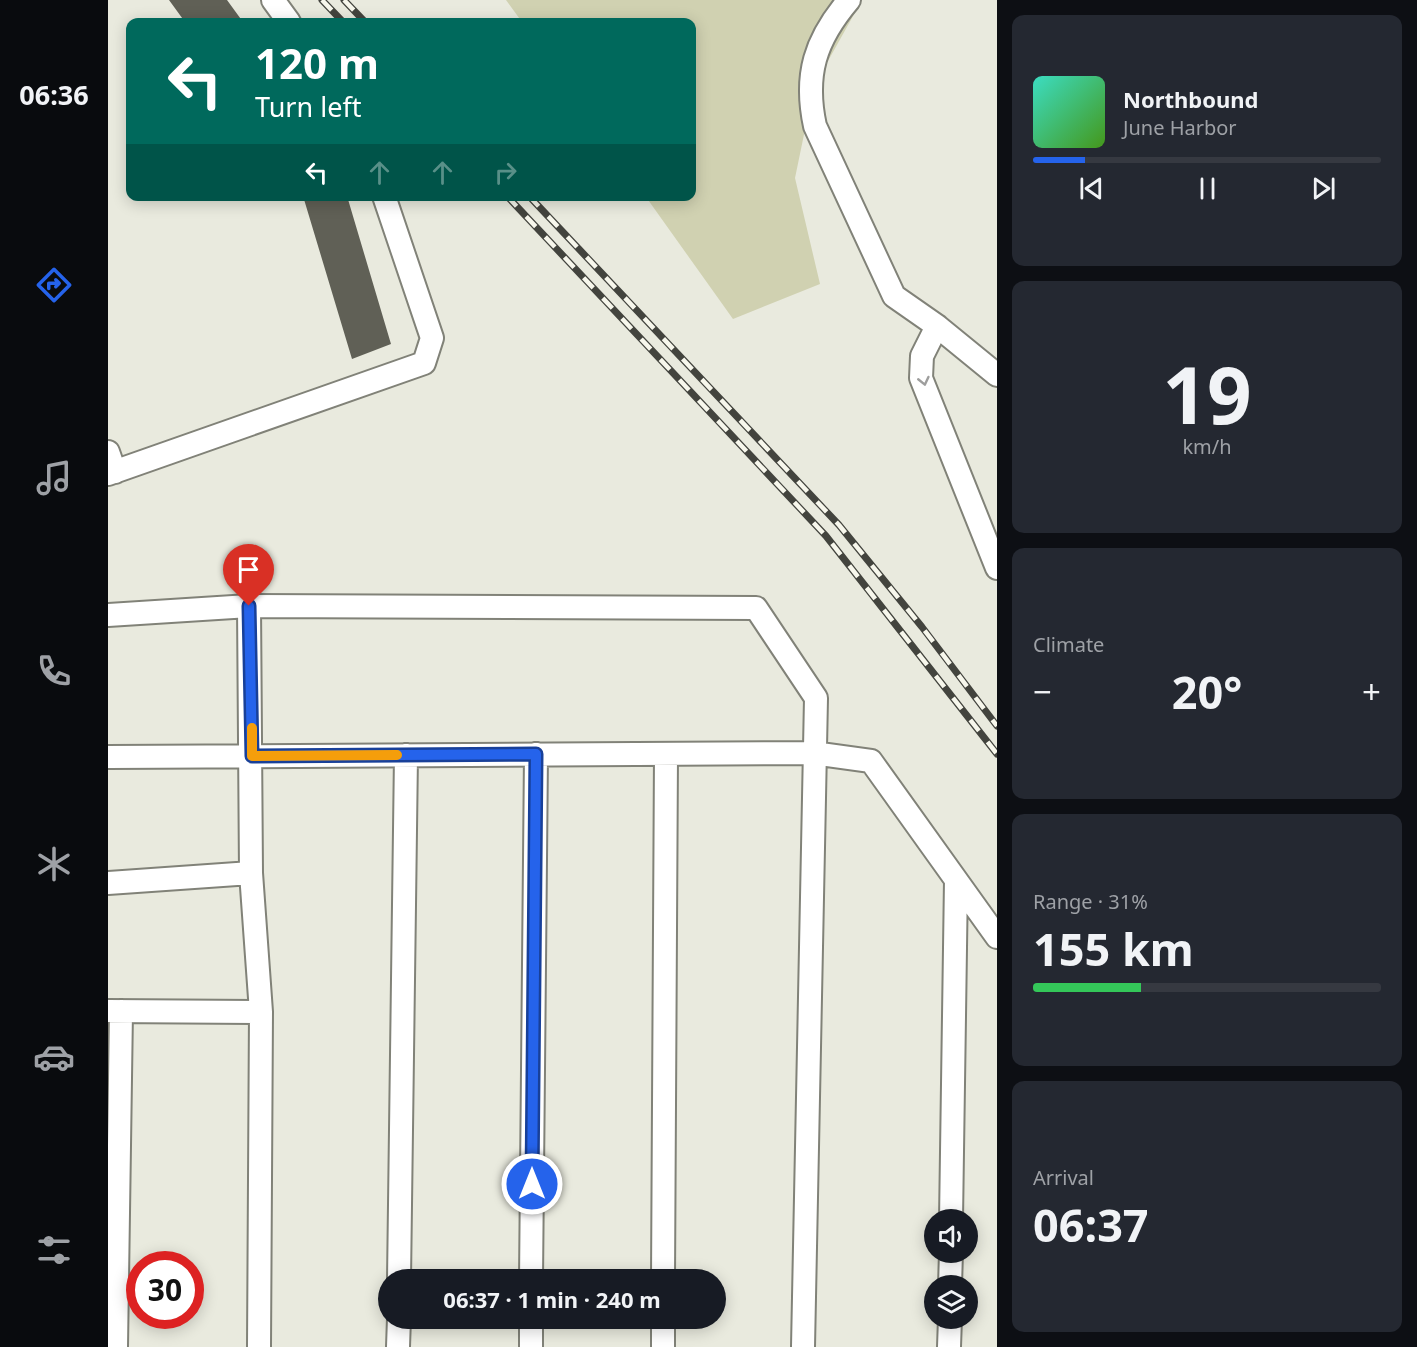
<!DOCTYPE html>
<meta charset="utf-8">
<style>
body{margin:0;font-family:"Noto Sans",sans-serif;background:#242831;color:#f1f3f6;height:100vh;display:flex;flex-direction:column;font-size:22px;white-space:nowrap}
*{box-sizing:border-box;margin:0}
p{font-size:20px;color:#9ea1a6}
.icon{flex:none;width:33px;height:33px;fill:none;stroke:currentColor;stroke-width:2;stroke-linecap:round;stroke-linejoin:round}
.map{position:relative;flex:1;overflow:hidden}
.details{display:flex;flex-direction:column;gap:15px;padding:15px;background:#0d0f14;width:420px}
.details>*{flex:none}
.banner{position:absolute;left:18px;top:18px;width:570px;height:183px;border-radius:12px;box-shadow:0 3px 15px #0003;background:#00695c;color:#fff;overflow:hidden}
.fabs{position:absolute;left:816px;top:1209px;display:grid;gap:12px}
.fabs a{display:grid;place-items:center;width:54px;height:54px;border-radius:50%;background:#171b24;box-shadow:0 3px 15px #0003;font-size:30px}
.speed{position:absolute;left:18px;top:1251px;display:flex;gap:12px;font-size:30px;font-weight:700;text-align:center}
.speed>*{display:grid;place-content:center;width:78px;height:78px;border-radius:50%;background:#171b24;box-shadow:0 3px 15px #0003;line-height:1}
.speed .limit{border:9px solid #d22;background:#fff;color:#111}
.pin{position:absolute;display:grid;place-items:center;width:51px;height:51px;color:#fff;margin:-62px -26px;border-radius:50% 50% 50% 0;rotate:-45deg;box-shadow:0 0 6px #0007}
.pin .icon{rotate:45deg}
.me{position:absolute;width:66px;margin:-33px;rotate:0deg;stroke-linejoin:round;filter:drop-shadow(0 0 4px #0008)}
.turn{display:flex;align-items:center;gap:21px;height:126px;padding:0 30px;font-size:27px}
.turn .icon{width:78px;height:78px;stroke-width:2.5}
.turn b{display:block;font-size:42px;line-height:51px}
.lanes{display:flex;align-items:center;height:57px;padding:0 30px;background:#0003;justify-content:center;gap:30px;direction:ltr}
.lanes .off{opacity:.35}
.big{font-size:45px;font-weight:700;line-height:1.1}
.details .card{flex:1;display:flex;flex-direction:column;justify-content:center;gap:9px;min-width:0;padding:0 21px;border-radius:12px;background:#242831}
.details .dial{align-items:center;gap:0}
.dial b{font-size:78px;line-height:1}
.song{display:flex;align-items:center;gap:18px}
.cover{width:72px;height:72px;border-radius:9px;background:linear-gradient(135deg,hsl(170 70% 55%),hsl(100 70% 35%))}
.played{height:6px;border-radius:3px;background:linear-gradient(90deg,#2563eb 15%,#363941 15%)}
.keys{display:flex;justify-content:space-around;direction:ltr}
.heat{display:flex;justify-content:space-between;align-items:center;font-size:33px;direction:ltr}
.charge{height:9px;border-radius:4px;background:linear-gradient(90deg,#34c759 31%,#363941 0)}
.trip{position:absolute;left:270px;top:1269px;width:348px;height:60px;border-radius:30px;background:#171b24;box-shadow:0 3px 15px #0003;font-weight:700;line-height:60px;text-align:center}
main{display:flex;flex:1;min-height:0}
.tab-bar{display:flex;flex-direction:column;width:108px;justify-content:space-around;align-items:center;background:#090b0e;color:#9ea1a6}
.tab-bar .icon{width:42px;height:42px}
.tab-bar .on{color:#2563eb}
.tab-bar b{font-size:27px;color:#f1f3f6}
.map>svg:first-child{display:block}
.green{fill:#d0d1b1}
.building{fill:#606056}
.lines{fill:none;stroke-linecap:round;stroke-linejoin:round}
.street-casing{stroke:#818278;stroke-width:26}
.street{stroke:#fff;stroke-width:22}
.rail-casing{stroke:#43443e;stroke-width:7}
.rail{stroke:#f7f7ec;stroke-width:4.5;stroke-dasharray:14;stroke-linecap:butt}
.oneway{stroke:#9e9e9d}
.route-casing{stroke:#184099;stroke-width:15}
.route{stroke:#2563eb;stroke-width:10}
.slow{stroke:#f59e0b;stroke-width:10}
</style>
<main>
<nav class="tab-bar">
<b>06:36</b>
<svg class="icon on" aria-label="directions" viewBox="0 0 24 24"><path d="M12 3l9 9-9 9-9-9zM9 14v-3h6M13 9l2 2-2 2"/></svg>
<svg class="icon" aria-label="music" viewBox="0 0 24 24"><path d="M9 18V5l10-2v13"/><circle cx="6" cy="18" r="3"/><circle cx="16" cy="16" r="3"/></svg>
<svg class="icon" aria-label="phone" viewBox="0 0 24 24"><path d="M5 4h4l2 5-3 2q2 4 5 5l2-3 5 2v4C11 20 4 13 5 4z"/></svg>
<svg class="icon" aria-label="climate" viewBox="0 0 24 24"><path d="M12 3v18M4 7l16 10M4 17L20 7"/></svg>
<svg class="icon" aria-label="car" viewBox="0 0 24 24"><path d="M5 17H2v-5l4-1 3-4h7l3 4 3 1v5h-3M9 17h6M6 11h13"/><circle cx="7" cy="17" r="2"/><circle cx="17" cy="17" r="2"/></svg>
<svg class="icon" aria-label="filters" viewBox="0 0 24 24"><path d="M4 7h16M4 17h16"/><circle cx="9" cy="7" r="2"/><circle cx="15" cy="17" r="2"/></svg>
</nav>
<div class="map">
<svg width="889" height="1347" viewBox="0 0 889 1347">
<rect width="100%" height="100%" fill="#e9eade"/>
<path class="green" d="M398,0H754L706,86L687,178L712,284L625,319L538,197L584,196V22H414Z"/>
<path class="building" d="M61,0H119L135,22H77Z
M195,196H239L283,344L244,359Z"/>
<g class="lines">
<g class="street-casing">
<path id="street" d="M165,0L181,22
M741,0C707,40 696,75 707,126L786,296L829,326L889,375
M829,326L814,356L813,378L889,568
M0,452L7,472
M0,474L316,363L324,338L276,196
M141,606L143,873L153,1012L151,1347
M0,615L141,606L648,608L708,698L695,1347
M0,757L705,753L763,761L889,937
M0,883L143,873
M0,1011L153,1012
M843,1220L848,880
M291,1280L298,755
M423,1280L428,754
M555,1280L558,754
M842,1286L843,1252
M8,1347L13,1011
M290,1347L291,1318
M423,1347V1318
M555,1347V1318
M841,1347L842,1318"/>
</g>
<use href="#street" class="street"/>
<g class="rail-casing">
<path id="rail" d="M214,0L235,22
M236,0L257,22
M399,196L718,536L889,754
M421,196L731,525L814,627L889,726"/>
</g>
<use href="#rail" class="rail"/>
</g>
<defs><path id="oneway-chevron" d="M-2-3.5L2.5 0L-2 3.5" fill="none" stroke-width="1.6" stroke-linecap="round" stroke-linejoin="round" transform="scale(1.5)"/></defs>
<use class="oneway" href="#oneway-chevron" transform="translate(816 381) rotate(77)"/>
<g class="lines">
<g class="route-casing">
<path id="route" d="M141,606L144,756L428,754L424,1184"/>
</g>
<use href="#route" class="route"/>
<path class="slow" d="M144,728V756L289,755"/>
</g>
</svg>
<div class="fabs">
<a><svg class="icon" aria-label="sound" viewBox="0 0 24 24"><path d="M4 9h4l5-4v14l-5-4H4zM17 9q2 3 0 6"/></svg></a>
<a><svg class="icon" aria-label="layers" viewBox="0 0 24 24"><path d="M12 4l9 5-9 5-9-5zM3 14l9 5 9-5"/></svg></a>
</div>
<div class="speed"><div class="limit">30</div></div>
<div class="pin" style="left:141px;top:606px;background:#d93025"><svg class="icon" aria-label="arrive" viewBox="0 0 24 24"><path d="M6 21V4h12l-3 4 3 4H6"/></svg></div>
<svg class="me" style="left:424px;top:1184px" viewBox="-20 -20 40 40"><circle r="17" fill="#2563eb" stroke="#fff" stroke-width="3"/><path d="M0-11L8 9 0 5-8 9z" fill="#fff"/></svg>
<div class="trip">06:37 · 1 min · 240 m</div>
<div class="banner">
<div class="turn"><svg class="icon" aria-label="left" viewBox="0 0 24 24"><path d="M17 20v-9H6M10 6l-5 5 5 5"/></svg><div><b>120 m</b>Turn left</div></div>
<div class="lanes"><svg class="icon" aria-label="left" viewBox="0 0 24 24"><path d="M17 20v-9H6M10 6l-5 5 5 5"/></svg><svg class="icon off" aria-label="ahead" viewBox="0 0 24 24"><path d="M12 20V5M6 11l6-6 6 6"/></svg><svg class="icon off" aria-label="ahead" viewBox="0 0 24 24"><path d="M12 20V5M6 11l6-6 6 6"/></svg><svg class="icon off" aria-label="right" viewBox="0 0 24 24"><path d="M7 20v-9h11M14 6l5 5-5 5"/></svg></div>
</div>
</div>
<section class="details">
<div class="card">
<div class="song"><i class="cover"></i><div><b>Northbound</b><p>June Harbor</p></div></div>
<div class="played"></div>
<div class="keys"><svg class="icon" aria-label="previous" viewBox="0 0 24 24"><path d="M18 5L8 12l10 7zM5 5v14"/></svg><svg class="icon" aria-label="pause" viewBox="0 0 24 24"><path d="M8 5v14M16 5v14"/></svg><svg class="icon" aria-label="next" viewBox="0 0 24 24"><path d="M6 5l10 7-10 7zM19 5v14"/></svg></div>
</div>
<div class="card dial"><b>19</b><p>km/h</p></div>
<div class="card"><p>Climate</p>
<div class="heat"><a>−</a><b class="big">20°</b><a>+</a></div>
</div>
<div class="card"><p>Range · 31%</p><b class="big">155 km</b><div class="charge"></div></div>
<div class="card"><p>Arrival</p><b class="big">06:37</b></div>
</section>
</main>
